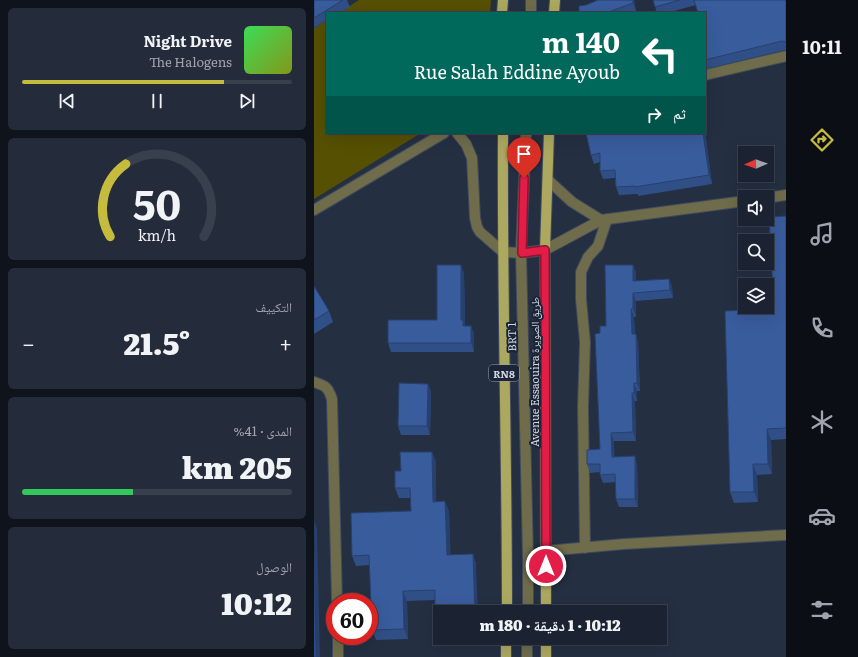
<!DOCTYPE html>
<html lang="ar">
<meta charset="utf-8">
<style>
body{margin:0;font-family:Literata,"Noto Naskh Arabic",serif;background:#242b3a;color:#f1f3f6;direction:rtl;height:100vh;display:flex;flex-direction:column;font-size:15px;white-space:nowrap}
*{box-sizing:border-box;margin:0}
p{font-size:13px;color:#a0a4ac}
.icon{flex:none;width:22px;height:22px;fill:none;stroke:currentColor;stroke-width:2;stroke-linecap:round;stroke-linejoin:round}
.map{position:relative;flex:1;overflow:hidden;direction:ltr}
.panel{display:flex;flex-direction:column;gap:8px;padding:8px;background:#0f131c;width:314px}
.panel>*{flex:none}
.banner{position:absolute;left:12px;top:12px;width:380px;height:122px;border-radius:0px;box-shadow:0 4px 16px #0002,0 0 0 1px #39404d;direction:rtl;background:#00695c;color:#fff;overflow:hidden}
.needle{width:26px;rotate:268deg}
.fabs{position:absolute;left:424px;top:146px;display:grid;gap:8px}
.fabs a{display:grid;place-items:center;width:36px;height:36px;border-radius:0px;background:#1b2332;box-shadow:0 4px 16px #0002,0 0 0 1px #39404d;font-size:20px}
.speed{position:absolute;left:12px;top:593px;display:flex;gap:8px;font-size:20px;font-weight:700;text-align:center}
.speed>*{display:grid;place-content:center;width:52px;height:52px;border-radius:50%;background:#1b2332;box-shadow:0 4px 16px #0002,0 0 0 1px #39404d;line-height:1}
.speed .limit{border:6px solid #d22;background:#fff;color:#111}
.pin{position:absolute;display:grid;place-items:center;width:34px;height:34px;color:#fff;margin:-41px -17px;border-radius:50% 50% 50% 0;rotate:-45deg;box-shadow:0 0 4px #0007}
.pin .icon{rotate:45deg}
.me{position:absolute;width:44px;margin:-22px;rotate:0deg;stroke-linejoin:round;filter:drop-shadow(0 0 3px #0008)}
.turn{display:flex;align-items:center;gap:14px;height:84px;padding:0 20px;font-size:18px}
.turn .icon{width:52px;height:52px;stroke-width:2.5}
.turn b{display:block;font-size:28px;line-height:34px}
.then{display:flex;align-items:center;height:38px;padding:0 20px;background:#0003;gap:8px;font-size:15px}
.big{font-size:30px;font-weight:800;line-height:1.1}
.panel .widget{flex:1;display:flex;flex-direction:column;justify-content:center;gap:6px;min-width:0;padding:0 14px;border-radius:6px;background:#242b3a}
.panel .dial{align-items:center;gap:0}
.dial svg{height:104px;overflow:visible;fill:none;stroke:#39404d;stroke-width:7;stroke-linecap:round;text-anchor:middle}
.dial text{fill:#f1f3f6;stroke:none}
.song{display:flex;align-items:center;gap:12px}
.cover{width:48px;height:48px;border-radius:6px;background:linear-gradient(135deg,hsl(130 70% 55%),hsl(70 70% 35%))}
.played{height:4px;border-radius:2px;background:linear-gradient(90deg,#c5bc3d 75%,#39404d 75%)}
.keys{display:flex;justify-content:space-around;direction:ltr}
.heat{display:flex;justify-content:space-between;align-items:center;font-size:22px;direction:ltr}
.charge{height:6px;border-radius:3px;background:linear-gradient(90deg,#34c759 41%,#39404d 0)}
.trip{position:absolute;left:119px;top:605px;width:234px;height:40px;border-radius:0px;background:#1b2332;box-shadow:0 4px 16px #0002,0 0 0 1px #39404d;font-weight:800;line-height:40px;text-align:center;direction:rtl}
main{display:flex;flex:1;min-height:0}
.dock{display:flex;flex-direction:column;width:72px;justify-content:space-around;align-items:center;background:#0b0e14;color:#a0a4ac}
.dock .icon{width:28px;height:28px}
.dock .on{color:#c5bc3d}
.dock b{font-size:18px;color:#f1f3f6}
.map>svg:first-child{display:block}
.green{fill:#565003}
.lines{fill:none;stroke-linecap:round;stroke-linejoin:round}
.minor-casing{stroke:#404a5c;stroke-width:12}
.major-casing{stroke:#404a5c;stroke-width:12}
.minor{stroke:#6e6c4a;stroke-width:10}
.major{stroke:#ada85f;stroke-width:10}
.wall{fill:#314f87}
.shaded-wall{fill:#28406e}
.building{fill:#395c9d;stroke:#28406e}
.route-casing{stroke:#92132f;stroke-width:10}
.route{stroke:#e11d48;stroke-width:7}
.labels{text-anchor:middle;dominant-baseline:central;stroke-width:4;stroke-linejoin:round;paint-order:stroke}
.shield{fill:#1b2537;stroke:#9aa2b0;stroke-width:1}
.shield-label{font-size:10px;font-weight:bold;fill:#d1d8e4}
.street-label{font-size:11px;fill:#d1d8e4;stroke:#1b2537}
</style>
<main>
<nav class="dock">
<b>10:11</b>
<svg class="icon on" aria-label="directions" viewBox="0 0 24 24"><path d="M12 3l9 9-9 9-9-9zM9 14v-3h6M13 9l2 2-2 2"/></svg>
<svg class="icon" aria-label="music" viewBox="0 0 24 24"><path d="M9 18V5l10-2v13"/><circle cx="6" cy="18" r="3"/><circle cx="16" cy="16" r="3"/></svg>
<svg class="icon" aria-label="phone" viewBox="0 0 24 24"><path d="M5 4h4l2 5-3 2q2 4 5 5l2-3 5 2v4C11 20 4 13 5 4z"/></svg>
<svg class="icon" aria-label="climate" viewBox="0 0 24 24"><path d="M12 3v18M4 7l16 10M4 17L20 7"/></svg>
<svg class="icon" aria-label="car" viewBox="0 0 24 24"><path d="M5 17H2v-5l4-1 3-4h7l3 4 3 1v5h-3M9 17h6M6 11h13"/><circle cx="7" cy="17" r="2"/><circle cx="17" cy="17" r="2"/></svg>
<svg class="icon" aria-label="filters" viewBox="0 0 24 24"><path d="M4 7h16M4 17h16"/><circle cx="9" cy="7" r="2"/><circle cx="15" cy="17" r="2"/></svg>
</nav>
<div class="map">
<svg width="472" height="657" viewBox="0 0 472 657">
<rect width="100%" height="100%" fill="#242f42"/>
<path class="green" d="M45,0H177L176,13H25Z
M13,20V133H107L0,199V28Z"/>
<g class="lines">
<g class="minor-casing">
<path id="minor" d="M217,13V0
M391,75L472,56
M143,133L152,144L158,158L161,218L163,227L166,232L189,252L207,253L231,250L287,220L431,201
M212,133L207,253L214,556V612
M234,180L258,202L287,220
M453,198L472,195
M0,210L130,133
M0,382C12,386 14,387 18,399L23,602
M271,548L269,407L271,342L267,299V272L274,257L284,246L293,219
M231,551L310,544L472,535
M24,636V657
M213,657V638"/>
</g>
<g class="major-casing">
<path id="major" d="M188,13L189,0
M240,13L241,0
M189,133C188,293 193,452 193,612
M232,612L231,250L235,133
M232,638V657
M192,657V638"/>
</g>
<use href="#minor" class="minor"/>
<use href="#major" class="major"/>
</g>
<path class="wall" d="M0,0H33L36,7L25,13H13V20L0,28Z
M284,0H320L322,11L317,13H265Z
M339,0H472V50H471L391,69V13L382,5L353,13H343Z
M391,132L398,184L324,196V194L305,195L302,187L301,178L289,179L286,171V162L280,164L277,155L272,133H391Z
M472,216V439L457,440L458,474L443,475L444,502L420,503L416,492L460,309Z
M319,265L322,273V281L355,279L358,287L359,298L322,301V317H320L321,334L324,342L326,391H323V401H321L322,441H300V457L323,464L324,507H305L302,499V482L289,483L286,475V472L276,473L273,464L286,449V333L292,326Z
M150,273L151,325V326H157L160,334V352H77L74,343L123,320Z
M0,286L15,311L19,322L0,334Z
M114,384L117,392L116,435H87L84,426Z
M118,452L122,462V502L135,511L136,555L159,554L162,564L126,612V638H165V640H125L121,630V600L93,601L94,639L62,640L58,630L56,565L42,566L38,556L97,511L96,498H85L81,488L87,471Z"/>
<path class="shaded-wall" d="M319,0H320L322,11L319,3Z
M391,132L398,184L395,175L389,133H391Z
M147,265L150,273L151,325L152,328L149,326L147,320Z
M319,265L322,273V289L319,281Z
M355,279L358,287L359,298L356,290Z
M319,293L322,301V317L319,308Z
M317,309L320,317L321,342L318,334Z
M157,326L160,334V352L157,343Z
M322,334L324,342L326,391L323,383Z
M320,383L323,391V401L320,393Z
M114,384L117,392L116,435L113,426Z
M318,393L321,401L322,441L319,432Z
M453,429L457,440L458,474L454,464Z
M297,433L300,441L301,465L298,457Z
M118,452L122,462V512L119,502Z
M321,456L323,464L324,507L321,499Z
M439,464L443,475L444,502L440,492Z
M131,501L135,511L137,565L133,555Z
M0,520L3,529L6,657H2Z
M159,554L162,564L164,612H161Z
M89,591L93,601L94,639L90,629Z"/>
<path class="building" d="M0,0H29L0,18Z
M284,0H319V3L295,12V13H265V6L272,5Z
M339,0H366L341,7Z
M380,0H472V42L468,41L391,60V13H384Z
M272,133H389L395,175L321,187V186L302,187L301,170L286,171V153L277,155Z
M472,216V428L453,429L454,464H439L440,492H416L411,311L460,309L455,217Z
M123,265H147V320H149V326H157V343H74V320H123Z
M291,265H319V281L355,279L356,290L319,293V308L317,309L318,334H322L323,383H320V393H318L319,432L297,433L298,457L321,456V499H302L301,474L286,475V464H273V450L286,449L281,334L286,333V326H292Z
M0,286L15,311L0,320Z
M85,383L114,384L113,426H84Z
M86,452H118L119,502L131,501L133,555L159,554L161,612H126V630H121V590L89,591L90,629L58,630L55,555L38,556L37,513L97,511L96,488H81V471H87Z
M0,553L2,657H0Z"/>
<g class="lines">
<g class="route-casing">
<path id="route" d="M210,178L208,253L231,250L232,566"/>
</g>
<use href="#route" class="route"/>
</g>
<g class="labels">
<rect class="shield" x="175" y="365" width="30" height="16" rx="3"/>
<g class="shield-label">
<text x="190" y="373">RN8</text>
</g>
<g class="street-label">
<text transform="translate(197 337) rotate(-91)">BRT 1</text>
<text transform="translate(220 372) rotate(-90)">Avenue Essaouira طريق الصويرة</text>
</g>
</g>
</svg>
<div class="fabs">
<a><svg class="needle" viewBox="-14 -14 28 28"><path d="M0-13l5 13h-10z" fill="#e53935"/><path d="M0 13l5-13h-10z" fill="#a0a4ac"/></svg></a>
<a><svg class="icon" aria-label="sound" viewBox="0 0 24 24"><path d="M4 9h4l5-4v14l-5-4H4zM17 9q2 3 0 6"/></svg></a>
<a><svg class="icon" aria-label="search" viewBox="0 0 24 24"><circle cx="10" cy="10" r="6"/><path d="M15 15l6 6"/></svg></a>
<a><svg class="icon" aria-label="layers" viewBox="0 0 24 24"><path d="M12 4l9 5-9 5-9-5zM3 14l9 5 9-5"/></svg></a>
</div>
<div class="speed"><div class="limit">60</div></div>
<div class="pin" style="left:210px;top:178px;background:#d93025"><svg class="icon" aria-label="arrive" viewBox="0 0 24 24"><path d="M6 21V4h12l-3 4 3 4H6"/></svg></div>
<svg class="me" style="left:232px;top:566px" viewBox="-20 -20 40 40"><circle r="17" fill="#e11d48" stroke="#fff" stroke-width="3"/><path d="M0-11L8 9 0 5-8 9z" fill="#fff"/></svg>
<div class="trip">10:12 · 1 دقيقة · 180 m</div>
<div class="banner">
<div class="turn"><svg class="icon" aria-label="left" viewBox="0 0 24 24"><path d="M17 20v-9H6M10 6l-5 5 5 5"/></svg><div><b>140 m</b>Rue Salah Eddine Ayoub</div></div>
<div class="then">ثم<svg class="icon" aria-label="right" viewBox="0 0 24 24"><path d="M7 20v-9h11M14 6l5 5-5 5"/></svg></div>
</div>
</div>
<section class="panel">
<div class="widget">
<div class="song"><i class="cover"></i><div><b>Night Drive</b><p>The Halogens</p></div></div>
<div class="played"></div>
<div class="keys"><svg class="icon" aria-label="previous" viewBox="0 0 24 24"><path d="M18 5L8 12l10 7zM5 5v14"/></svg><svg class="icon" aria-label="pause" viewBox="0 0 24 24"><path d="M8 5v14M16 5v14"/></svg><svg class="icon" aria-label="next" viewBox="0 0 24 24"><path d="M6 5l10 7-10 7zM19 5v14"/></svg></div>
</div>
<div class="widget dial"><svg viewBox="0 0 100 80">
<path d="M14 69A42 42 0 1 1 86 69"/>
<path d="M14 69A42 42 0 0 1 26 13" stroke="#c5bc3d"/>
<text x="50" y="56" font-size="32" font-weight="700">50</text>
<text x="50" y="72" font-size="11">km/h</text>
</svg></div>
<div class="widget"><p>التكييف</p>
<div class="heat"><a>−</a><b class="big">21.5°</b><a>+</a></div>
</div>
<div class="widget"><p>المدى · 41%</p><b class="big">205 km</b><div class="charge"></div></div>
<div class="widget"><p>الوصول</p><b class="big">10:12</b></div>
</section>
</main>
